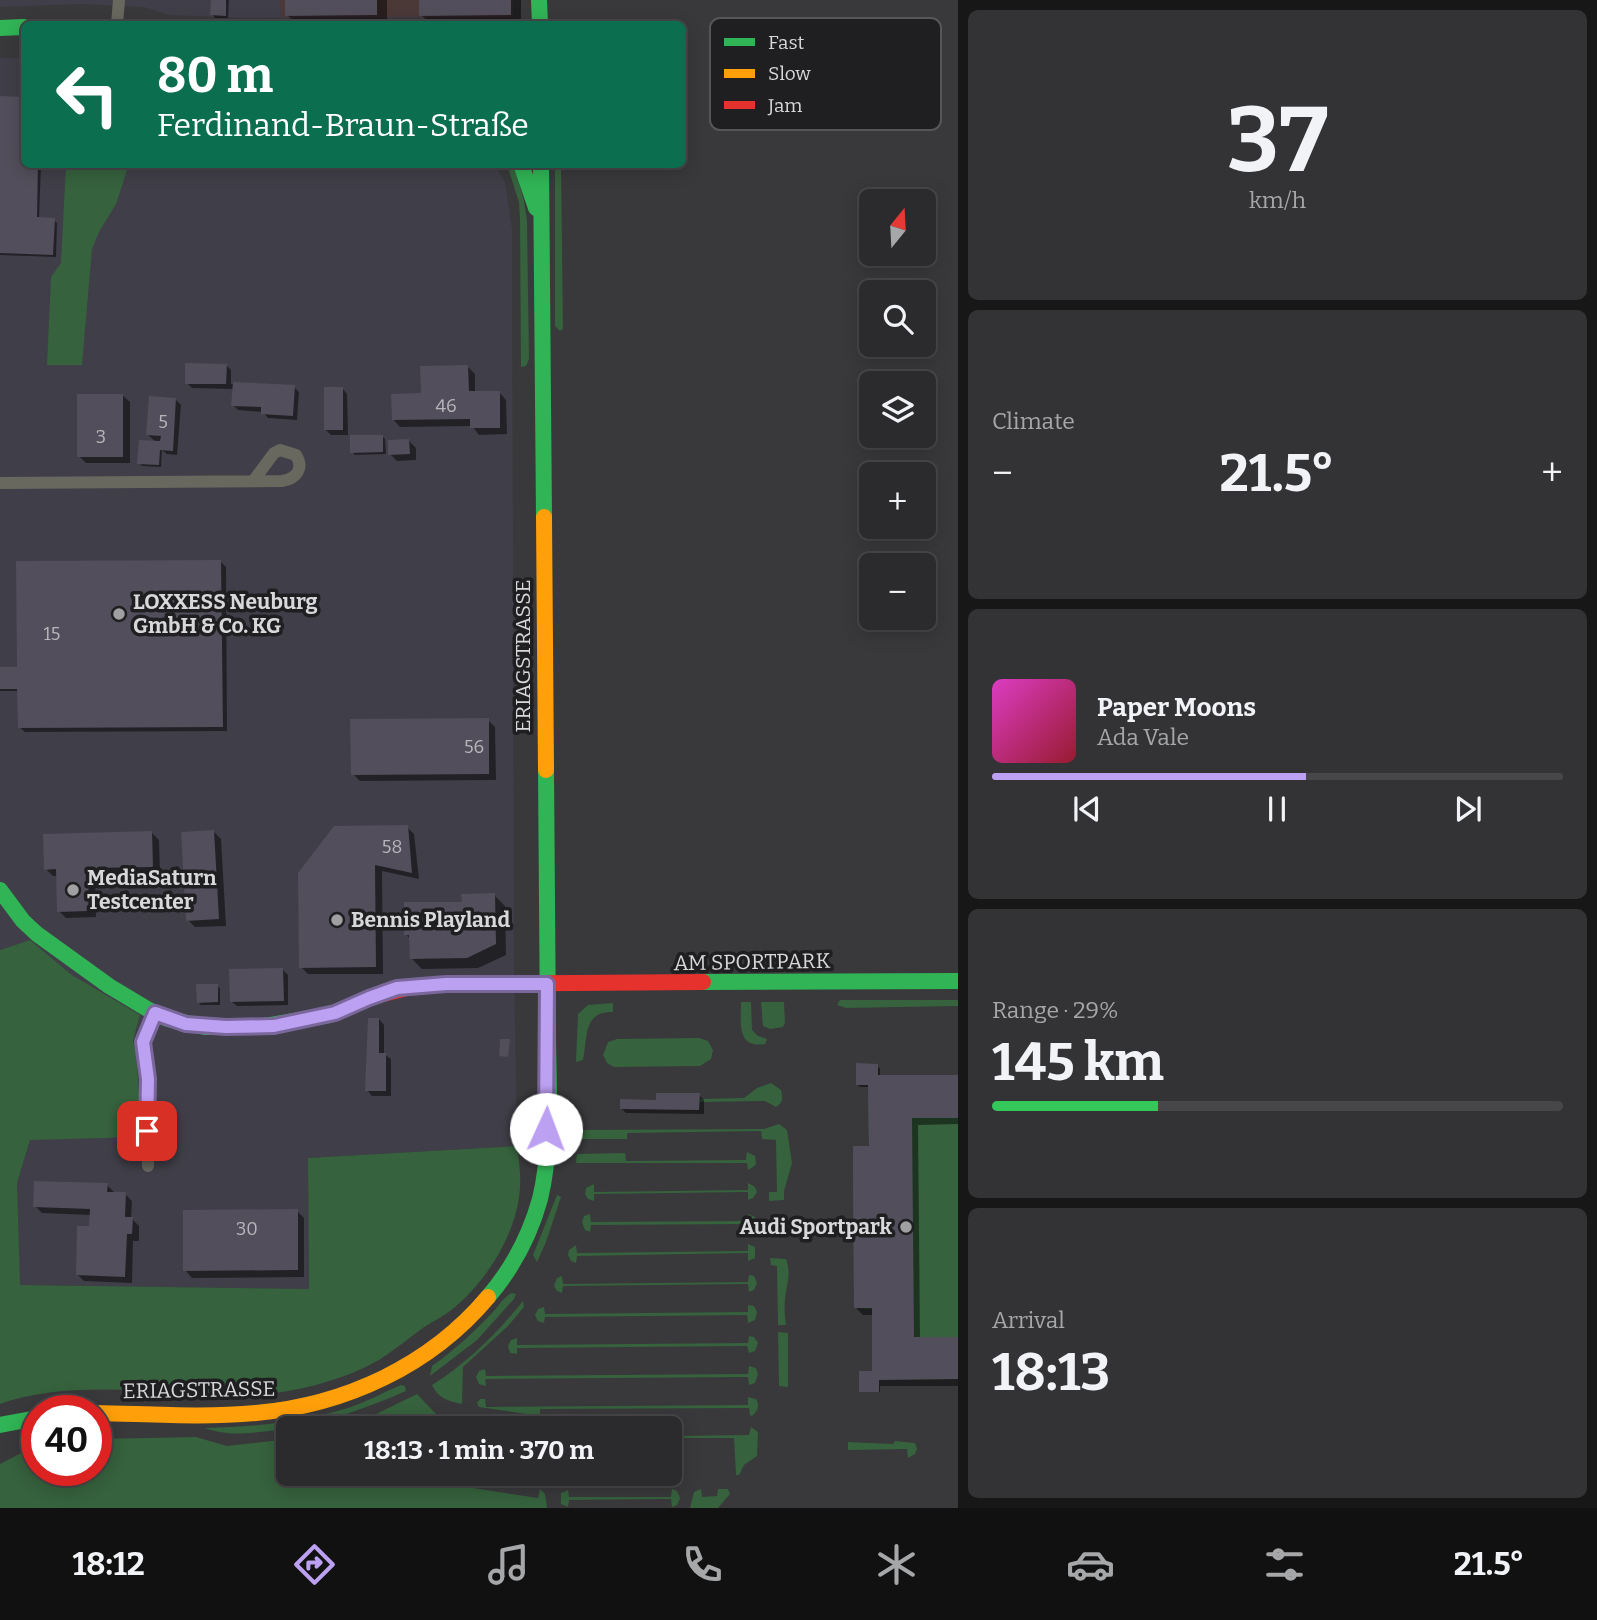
<!DOCTYPE html>
<meta charset="utf-8">
<style>
body{margin:0;font-family:Bitter,serif;background:#333234;color:#f1f3f6;height:100vh;display:flex;flex-direction:column;font-size:26px;white-space:nowrap}
*{box-sizing:border-box;margin:0}
p{font-size:23px;color:#a6a7a9}
.icon{flex:none;width:38px;height:38px;fill:none;stroke:currentColor;stroke-width:2;stroke-linecap:round;stroke-linejoin:round}
.map{position:relative;flex:1;overflow:hidden}
.side{display:flex;flex-direction:column;gap:10px;padding:10px;background:#181718;width:639px}
.side>*{flex:none}
.hud{position:absolute;left:21px;top:21px;width:665px;height:147px;border-radius:10px;box-shadow:0 4px 18px #0003,0 0 0 2px #474648;background:#0b6e4f;color:#fff;overflow:hidden}
.needle{width:46px;rotate:18deg}
.controls{position:absolute;left:859px;top:189px;display:grid;gap:14px}
.controls a{display:grid;place-items:center;width:77px;height:77px;border-radius:10px;background:#2b2a2c;box-shadow:0 4px 18px #0003,0 0 0 2px #474648;font-size:35px}
.speed{position:absolute;left:21px;top:1395px;display:flex;gap:14px;font-size:35px;font-weight:700;text-align:center}
.speed>*{display:grid;place-content:center;width:91px;height:91px;border-radius:50%;background:#2b2a2c;box-shadow:0 4px 18px #0003,0 0 0 2px #474648;line-height:1}
.speed .limit{border:10px solid #d22;background:#fff;color:#111}
.pin{position:absolute;display:grid;place-items:center;width:60px;height:60px;color:#fff;margin:-30px;border-radius:14px;box-shadow:0 4px 10px #0006}
.me{position:absolute;width:77px;margin:-38px;rotate:2deg;stroke-linejoin:round;filter:drop-shadow(0 0 5px #0008)}
.turn{display:flex;align-items:center;gap:24px;height:147px;padding:0 21px;font-size:32px}
.turn .icon{width:91px;height:91px;stroke-width:2.5}
.turn b{display:block;font-size:49px;line-height:60px}
.big{font-size:52px;font-weight:700;line-height:1.1}
.side .tile{flex:1;display:flex;flex-direction:column;justify-content:center;gap:10px;min-width:0;padding:0 24px;border-radius:10px;background:#333234}
.side .dial{align-items:center;gap:0}
.dial b{font-size:91px;line-height:1}
.song{display:flex;align-items:center;gap:21px}
.cover{width:84px;height:84px;border-radius:10px;background:linear-gradient(135deg,hsl(310 70% 55%),hsl(350 70% 35%))}
.played{height:7px;border-radius:4px;background:linear-gradient(90deg,#bca0f2 55%,#474648 55%)}
.keys{display:flex;justify-content:space-around;direction:ltr}
.heat{display:flex;justify-content:space-between;align-items:center;font-size:38px;direction:ltr}
.charge{height:10px;border-radius:5px;background:linear-gradient(90deg,#34c759 29%,#474648 0)}
.trip{position:absolute;left:276px;top:1416px;width:406px;height:70px;border-radius:10px;background:#2b2a2c;box-shadow:0 4px 18px #0003,0 0 0 2px #474648;font-weight:700;line-height:70px;text-align:center}
.tabs{display:flex;height:112px;justify-content:space-around;align-items:center;background:#111112;color:#a6a7a9}
.tabs .icon{width:49px;height:49px}
.tabs .selected{color:#bca0f2}
.tabs b{font-size:32px;color:#f1f3f6}
main{display:flex;flex:1;min-height:0}
.map>svg:first-child{display:block}
.built{fill:#403e48}
.industrial{fill:#4b3938}
.green{fill:#36623d}
.shadow{fill:#0007}
.building{fill:#524e5b}
.lines{fill:none;stroke-linecap:round;stroke-linejoin:round}
.street{stroke:#69685f;stroke-width:12}
.fast{stroke:#30b455;stroke-width:16}
.slow{stroke:#ff9f0a;stroke-width:16}
.jam{stroke:#e5322d;stroke-width:16}
.route-casing{stroke:#7a689d;stroke-width:18}
.route{stroke:#bca0f2;stroke-width:12}
.poi-dot{fill:#a0a0a3;stroke:#1f1f21;stroke-width:2.5}
.labels{text-anchor:middle;dominant-baseline:central;stroke-width:7;stroke-linejoin:round;paint-order:stroke}
.number-label{font-size:18px;fill:#b6b6bb}
.poi-label{font-size:21px;font-weight:bold;fill:#d8d8db;stroke:#1f1f21;text-anchor:start}
.street-label{font-size:21px;fill:#d8d8db;stroke:#1f1f21}
.key{fill:#1f1f21;stroke:#565659;stroke-width:2}
.key-label{font-size:19px;fill:#d8d8db}
</style>
<main>
<div class="map">
<svg width="959" height="1508" viewBox="0 0 959 1508">
<rect width="100%" height="100%" fill="#39383b"/>
<path class="built" d="M0,0H513V17L241,18L169,15L144,7L82,4L0,7Z
M0,58H24V164L495,165L505,182L512,229L514,965L517,1146L308,1158L309,1289L19,1285L17,1183L30,1139L139,1137L140,1104L136,1053L133,1041L140,1016L72,975L30,940L0,950Z"/>
<path class="industrial" d="M280,0H512V17H281Z"/>
<path class="green" d="M66,165H127V170L116,204L99,232L92,249L82,365H47L51,277L61,263Z
M507,165H514L524,201L527,221L529,359L526,366L521,367L520,220L519,202Z
M561,165L563,329L560,331L555,326V165Z
M30,940L72,975L140,1015L133,1041L136,1053L140,1104V1137L30,1140L17,1183L20,1285L309,1289L308,1158L517,1146C519,1160 521,1175 520,1188C517,1233 488,1279 455,1307C445,1316 431,1322 420,1330C408,1339 397,1348 385,1356C354,1377 297,1393 259,1394C178,1398 78,1376 0,1404V950Z
M840,1000H958V1006L846,1008L837,1005Z
M741,1002H751L752,1030L758,1036L767,1039L765,1044C736,1049 741,1021 741,1002Z
M761,1002H784L785,1023L783,1027L770,1029L763,1026Z
M613,1003V1012C582,1011 588,1039 583,1060L576,1062L578,1014L588,1005Z
M699,1038L708,1041L713,1050L711,1059L700,1066L614,1067L607,1063L603,1055L608,1042L617,1039Z
M868,1075H958V1379L872,1380V1309L854,1308L853,1146H869Z
M771,1083L781,1090C783,1098 783,1103 776,1107L765,1101L699,1102L700,1099L744,1098L757,1088Z
M779,1124L787,1130L792,1163L784,1191V1200L769,1201V1192H777L776,1140L762,1139L761,1131L627,1133V1139H575V1130L764,1129Z
M747,1152L755,1156L756,1164L753,1167L748,1170L747,1163H576L577,1154L625,1153L626,1161L746,1160Z
M748,1183L755,1187L757,1192L753,1198L748,1200V1192L594,1194V1201L588,1199L585,1194L586,1188L594,1184V1192L748,1190Z
M557,1195L561,1197L546,1242L537,1262L533,1255Z
M590,1214L591,1222L748,1221V1214L755,1217V1227L748,1231V1224L591,1225L590,1232L585,1230L582,1222L584,1216Z
M748,1244L755,1247V1258L748,1261V1253L577,1256L576,1263L571,1261L568,1255L569,1250L576,1245L577,1253L748,1251Z
M770,1258L786,1259C792,1275 786,1285 785,1300C784,1308 785,1317 786,1325H778L777,1266L771,1265Z
M749,1275L754,1276L757,1283L754,1290L749,1292L748,1284L563,1286L562,1293L557,1291L554,1286L557,1278L562,1276L563,1284L748,1282Z
M512,1293L516,1294L514,1299L477,1340L430,1376L432,1366C454,1350 474,1332 492,1313C499,1306 503,1297 512,1293Z
M523,1301L524,1307L508,1326L463,1367L462,1404C448,1401 439,1399 432,1385C468,1362 496,1334 523,1301Z
M748,1305L754,1306L757,1312L755,1320L748,1323L747,1315L545,1317L544,1323L538,1321L535,1315L538,1309L544,1307L545,1314L748,1312Z
M778,1332L788,1333V1387L779,1386Z
M749,1336L754,1337L758,1343L755,1351L749,1353L747,1346L517,1348V1354L510,1353L508,1346L511,1340L517,1338V1345L748,1343Z
M749,1366L756,1368L758,1374L755,1383L749,1385L748,1377L485,1379L486,1386L479,1384L476,1377L479,1371L485,1369L486,1376L748,1374Z
M401,1385L405,1386L406,1391C357,1412 311,1428 260,1432C240,1434 224,1435 205,1428C255,1427 304,1422 351,1407C368,1401 384,1392 401,1385Z
M417,1394L436,1414L516,1428H468L387,1416L378,1417L365,1428H337L368,1418Z
M748,1397L756,1399C760,1406 758,1411 752,1416L750,1415L749,1408L540,1409V1416L479,1407L477,1403L480,1399H485L486,1407L748,1405Z
M751,1427L758,1432L757,1456L744,1465L739,1475H736L734,1438H670V1436L749,1435Z
M196,1437L227,1446L289,1439V1474H382L538,1498L540,1489L545,1494L547,1508H0V1464L23,1452L37,1449V1470H96V1439Z
M895,1441L915,1443L917,1449L915,1454L908,1458L907,1449L848,1450V1442L893,1444Z
M672,1489L677,1491L680,1498L677,1505L672,1507L671,1499L569,1500L568,1507L561,1504V1493L568,1490L569,1497H671Z
M701,1489L702,1497L717,1496L718,1489H728L730,1494L718,1508H690L694,1492Z"/>
<path class="shadow" d="M213,0H229L228,18H215L212,14Z
M287,0H387V24H297L287,15Z
M421,0H521V24H431L421,15Z
M0,98L24,99V164H41L39,219L54,220L57,223L56,257L0,255Z
M226,365L231,370V384L294,387L299,392L297,420L268,418L263,412L238,410L233,405L234,389L192,388L187,383Z
M468,367L475,374V393L499,392L506,400L507,434L479,435L472,426L400,427L393,419L422,395Z
M342,388L347,394L348,435H331L326,430Z
M122,395L130,402V463H86L79,456Z
M175,399L181,405L177,455L167,454L162,450L161,467L142,466L139,463L156,442L148,435Z
M382,436L385,439L386,454L355,455L352,452Z
M409,441L416,448V460L397,461L390,454Z
M221,562L226,567L227,731L25,732L19,727V691H0V669H19Z
M488,720L495,727L496,780L360,781L353,774Z
M407,827L414,834L419,879L382,871L383,974H308L301,967L300,873Z
M214,832L221,839L226,926L195,927L188,920Z
M152,833L159,840L160,873L95,875L96,917L66,918L59,911L58,876H53L46,869Z
M494,895L505,906L506,955L478,968L422,969L411,958V940L406,934L463,903Z
M283,970L288,975V1005L237,1006L231,1001Z
M217,985L220,989V1005H201L198,1002Z
M379,1019L384,1025V1054L391,1059V1096H372L367,1090Z
M877,1065L880,1069V1076H959V1124L918,1125L920,1339H959V1386H880V1392L861,1391L874,1373V1315H863L856,1308L871,1148L870,1087H860L857,1084Z
M699,1095L704,1100V1114L626,1113L621,1108Z
M107,1185L114,1192L125,1194L132,1201L131,1218L139,1226V1241H133L132,1283L84,1281L77,1274L91,1228V1215L42,1213L35,1206Z
M297,1211L304,1218V1277L192,1278L185,1270Z"/>
<path class="building" d="M211,0H226V16L210,15Z
M285,0H377V15L285,16Z
M419,0H511V15L419,16Z
M0,96L24,97V164H38L37,217L55,218L53,255L0,253Z
M185,363L227,364L226,384H185Z
M468,365L469,391H500V428H470V419L392,420L391,394L421,393L420,366Z
M233,382L295,385L293,416L261,414V407L231,406Z
M324,387H343V430H324Z
M77,394H123V457H77Z
M149,396L176,398L173,451L160,450L159,465L137,464L139,440L160,441L161,436L146,435Z
M350,435H383V452L350,453Z
M409,439L410,454L388,455V440Z
M221,560L223,727L18,728L17,689H0V667H17L16,561Z
M489,718V774L351,775L350,719Z
M408,825L412,873L375,865L376,967L299,968L298,873L334,826Z
M214,830L219,919L186,921L181,832Z
M152,831L153,867L88,868L89,911L57,912L56,869L44,870L43,834Z
M495,893L496,944L467,958L410,959L409,935H404V902H462L461,894Z
M283,968L284,1001L230,1002L229,969Z
M196,984H218V1002L197,1003Z
M368,1018H379V1053H386V1091H365Z
M500,1039H510L508,1057L499,1056Z
M856,1063L878,1064V1075H959V1118H912L914,1337H959V1379L879,1380V1392H859V1371H872V1308H854L853,1146H869L868,1085H856Z
M656,1093H700L699,1110L620,1109V1099L656,1100Z
M34,1181L108,1183L107,1192H126L125,1217H133L132,1234H127L125,1277L76,1275L77,1226H89L90,1209L33,1207Z
M298,1209V1270L183,1271V1210Z"/>
<g class="lines">
<path class="street" d="M117,24L119,0
M0,483L282,481C297,479 304,468 296,455L280,450L274,453L254,480
M148,1166V1078L143,1042L155,1013"/>
<path class="fast" d="M539,0L540,24
M0,28L24,27
M521,164L536,208
M541,164L544,517
M0,890L23,921L37,934L109,986L149,1010L168,1019L205,1027H259L329,1015L371,997
M703,982L959,981
M488,1297C512,1269 530,1235 540,1199C553,1145 548,1085 548,1030C547,943 546,856 546,770
M0,1425L37,1418"/>
<path class="slow" d="M544,517L546,770
M96,1413C149,1414 203,1418 256,1413C345,1405 430,1366 488,1297"/>
<path class="jam" d="M371,997L407,988L446,984L703,982"/>
</g>
<g class="lines">
<g class="route-casing">
<path id="route" d="M147,1131L148,1079L143,1042L155,1013L186,1024L226,1027L274,1026L335,1013L369,998L397,988L446,984H547L546,1129"/>
</g>
<use href="#route" class="route"/>
</g>
<g class="poi-dot">
<circle cx="119" cy="614" r="7"/>
<circle cx="73" cy="890" r="7"/>
<circle cx="337" cy="920" r="7"/>
<circle cx="906" cy="1227" r="7"/>
</g>
<g class="labels">
<g class="number-label">
<text x="446" y="406">46</text>
<text x="163" y="422">5</text>
<text x="101" y="437">3</text>
<text x="52" y="634">15</text>
<text x="474" y="747">56</text>
<text x="392" y="847">58</text>
<text x="247" y="1229">30</text>
</g>
<g class="poi-label">
<text x="133" y="602">LOXXESS Neuburg<tspan x="133" dy="24">GmbH &amp; Co. KG</tspan></text>
<text x="87" y="878">MediaSaturn<tspan x="87" dy="24">Testcenter</tspan></text>
<text x="351" y="920">Bennis Playland</text>
<text x="892" y="1227" text-anchor="end">Audi Sportpark</text>
</g>
<g class="street-label">
<text transform="translate(523 656) rotate(-90)">ERIAGSTRASSE</text>
<text transform="translate(752 962) rotate(-1)">AM SPORTPARK</text>
<text transform="translate(199 1390) rotate(-1)">ERIAGSTRASSE</text>
</g>
</g>
<rect x="710" y="18" width="231" height="112" rx="10" class="key"/>
<rect x="724" y="38" width="31" height="8" fill="#30b455"/>
<rect x="724" y="69" width="31" height="9" fill="#ff9f0a"/>
<rect x="724" y="101" width="31" height="8" fill="#e5322d"/>
<g class="key-label">
<text x="768" y="49">Fast</text>
<text x="768" y="80">Slow</text>
<text x="768" y="112">Jam</text>
</g>
</svg>
<div class="controls">
<a><svg class="needle" viewBox="-14 -14 28 28"><path d="M0-13l5 13h-10z" fill="#e53935"/><path d="M0 13l5-13h-10z" fill="#a6a7a9"/></svg></a>
<a><svg class="icon" aria-label="search" viewBox="0 0 24 24"><circle cx="10" cy="10" r="6"/><path d="M15 15l6 6"/></svg></a>
<a><svg class="icon" aria-label="layers" viewBox="0 0 24 24"><path d="M12 4l9 5-9 5-9-5zM3 14l9 5 9-5"/></svg></a>
<a>+</a>
<a>−</a>
</div>
<div class="speed"><div class="limit">40</div></div>
<div class="pin" style="left:147px;top:1131px;background:#d93025"><svg class="icon" aria-label="arrive" viewBox="0 0 24 24"><path d="M6 21V4h12l-3 4 3 4H6"/></svg></div>
<svg class="me" style="left:546px;top:1129px" viewBox="-20 -20 40 40"><circle r="19" fill="#fff"/><path d="M0-13L10 11 0 6-10 11z" fill="#bca0f2"/></svg>
<div class="trip">18:13 · 1 min · 370 m</div>
<div class="hud">
<div class="turn"><svg class="icon" aria-label="left" viewBox="0 0 24 24"><path d="M17 20v-9H6M10 6l-5 5 5 5"/></svg><div><b>80 m</b>Ferdinand-Braun-Straße</div></div>
</div>
</div>
<section class="side">
<div class="tile dial"><b>37</b><p>km/h</p></div>
<div class="tile"><p>Climate</p>
<div class="heat"><a>−</a><b class="big">21.5°</b><a>+</a></div>
</div>
<div class="tile">
<div class="song"><i class="cover"></i><div><b>Paper Moons</b><p>Ada Vale</p></div></div>
<div class="played"></div>
<div class="keys"><svg class="icon" aria-label="previous" viewBox="0 0 24 24"><path d="M18 5L8 12l10 7zM5 5v14"/></svg><svg class="icon" aria-label="pause" viewBox="0 0 24 24"><path d="M8 5v14M16 5v14"/></svg><svg class="icon" aria-label="next" viewBox="0 0 24 24"><path d="M6 5l10 7-10 7zM19 5v14"/></svg></div>
</div>
<div class="tile"><p>Range · 29%</p><b class="big">145 km</b><div class="charge"></div></div>
<div class="tile"><p>Arrival</p><b class="big">18:13</b></div>
</section>
</main>
<nav class="tabs">
<b>18:12</b>
<svg class="icon selected" aria-label="directions" viewBox="0 0 24 24"><path d="M12 3l9 9-9 9-9-9zM9 14v-3h6M13 9l2 2-2 2"/></svg>
<svg class="icon" aria-label="music" viewBox="0 0 24 24"><path d="M9 18V5l10-2v13"/><circle cx="6" cy="18" r="3"/><circle cx="16" cy="16" r="3"/></svg>
<svg class="icon" aria-label="phone" viewBox="0 0 24 24"><path d="M5 4h4l2 5-3 2q2 4 5 5l2-3 5 2v4C11 20 4 13 5 4z"/></svg>
<svg class="icon" aria-label="climate" viewBox="0 0 24 24"><path d="M12 3v18M4 7l16 10M4 17L20 7"/></svg>
<svg class="icon" aria-label="car" viewBox="0 0 24 24"><path d="M5 17H2v-5l4-1 3-4h7l3 4 3 1v5h-3M9 17h6M6 11h13"/><circle cx="7" cy="17" r="2"/><circle cx="17" cy="17" r="2"/></svg>
<svg class="icon" aria-label="filters" viewBox="0 0 24 24"><path d="M4 7h16M4 17h16"/><circle cx="9" cy="7" r="2"/><circle cx="15" cy="17" r="2"/></svg>
<b>21.5°</b>
</nav>
